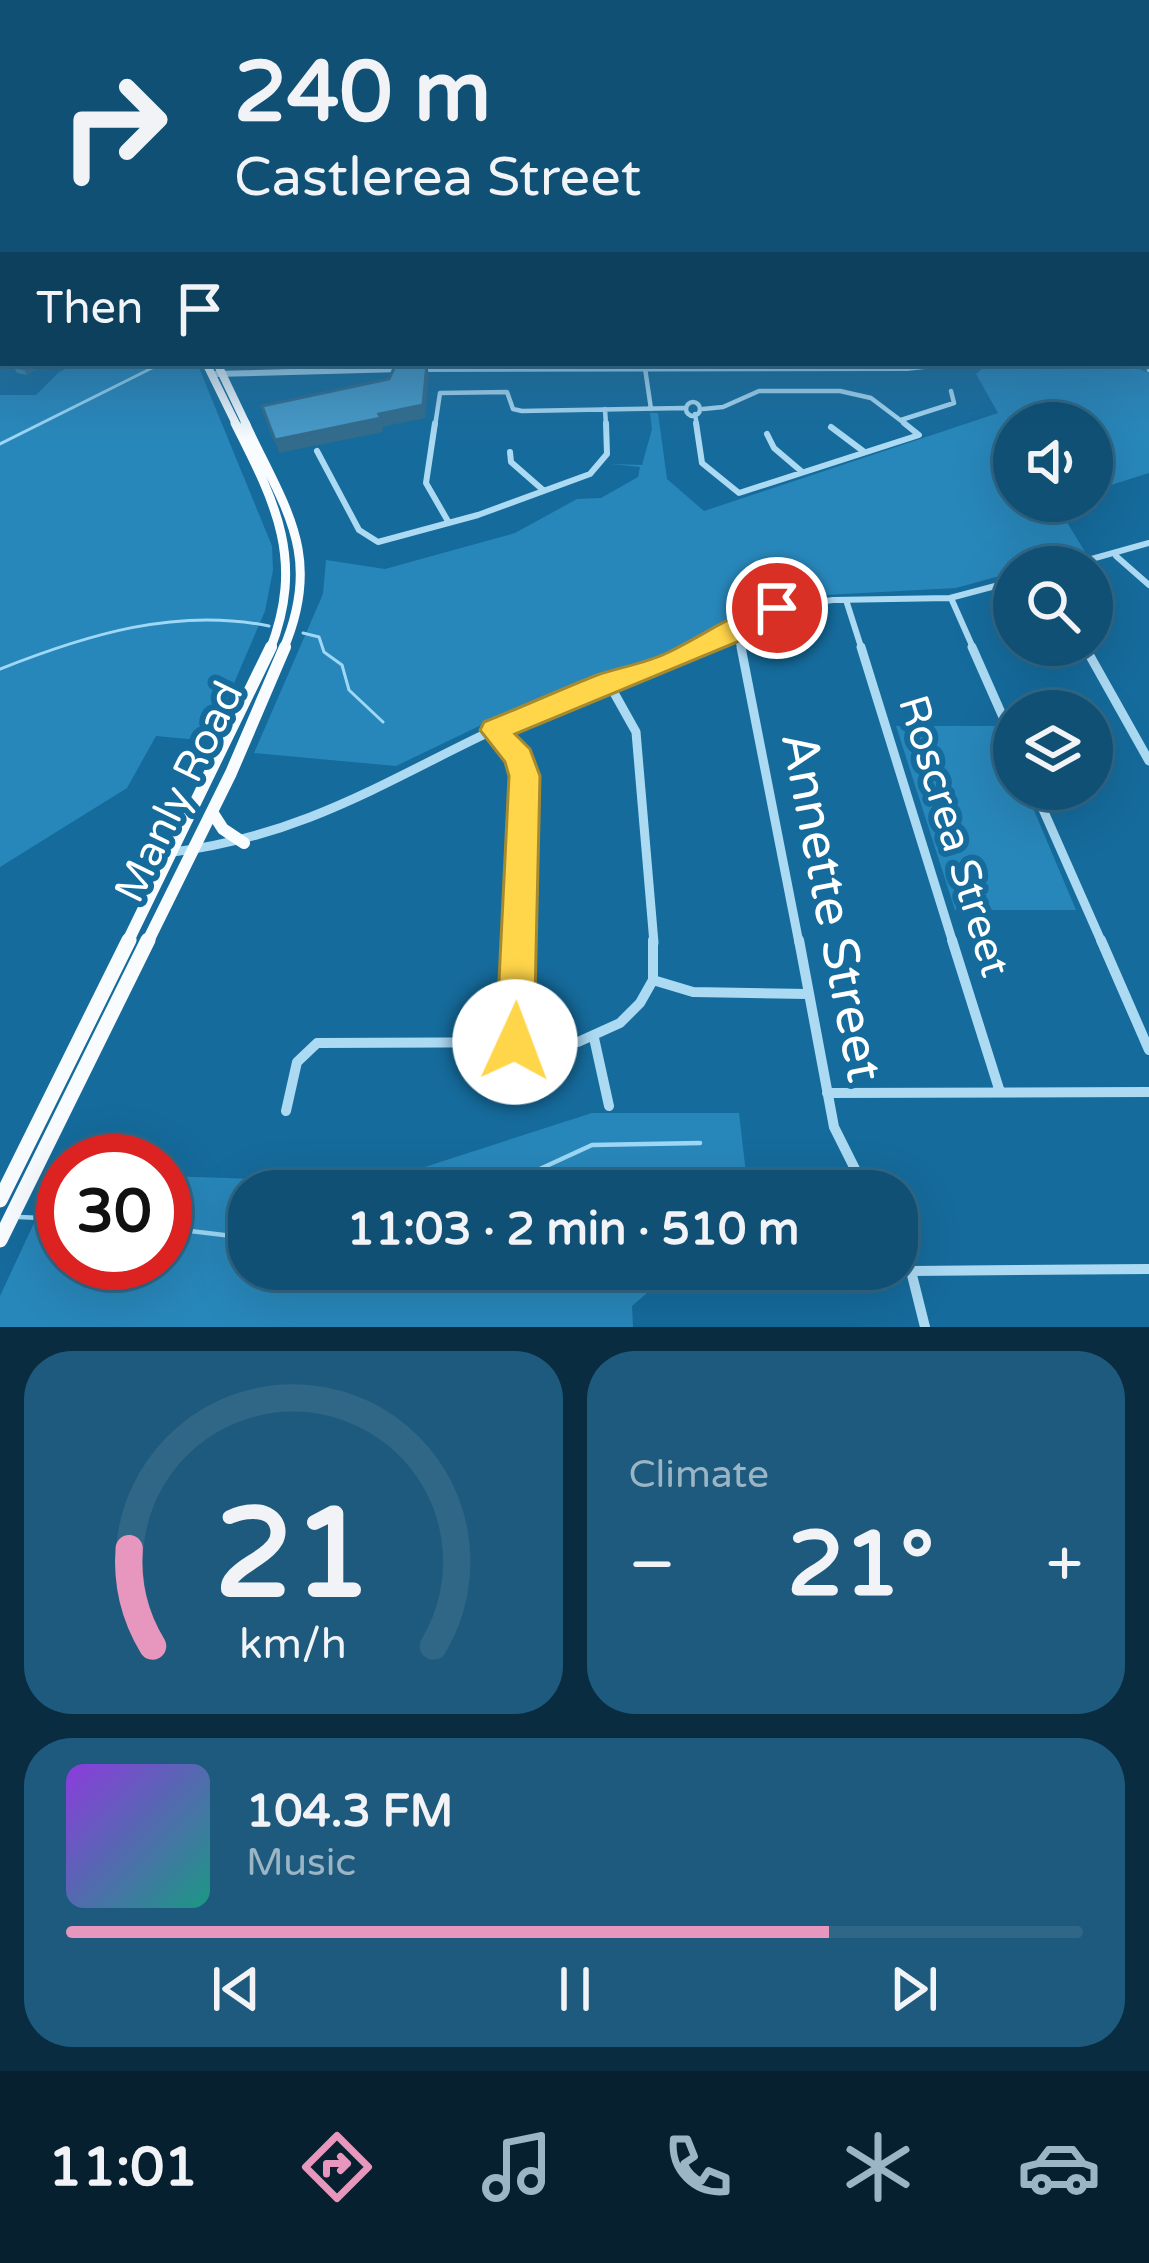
<!DOCTYPE html>
<meta charset="utf-8">
<style>
body{margin:0;font-family:"Varela Round",sans-serif;background:#1e5a7d;color:#f1f3f6;height:100vh;display:flex;flex-direction:column;font-size:45px;white-space:nowrap}
*{box-sizing:border-box;margin:0}
p{font-size:39px;color:#9cb5c5}
.icon{flex:none;width:66px;height:66px;fill:none;stroke:currentColor;stroke-width:2;stroke-linecap:round;stroke-linejoin:round}
.map{position:relative;height:1327px;overflow:hidden}
.sheet{display:flex;flex-direction:column;gap:24px;padding:24px;background:#092c40;flex:1}
.sheet>*{flex:none}
.hud{position:absolute;left:0px;top:0px;width:1149px;height:366px;box-shadow:0 12px 48px #0002,0 0 0 3px #306787;background:#105075;color:#f1f3f6;overflow:hidden}
.tools{position:absolute;left:993px;top:402px;display:grid;gap:24px}
.tools a{display:grid;place-items:center;width:120px;height:120px;border-radius:50%;background:#105075;box-shadow:0 12px 48px #0002,0 0 0 3px #306787;font-size:60px}
.speed{position:absolute;left:36px;top:1134px;display:flex;gap:24px;font-size:60px;font-weight:700;text-align:center}
.speed>*{display:grid;place-content:center;width:156px;height:156px;border-radius:50%;background:#105075;box-shadow:0 12px 48px #0002,0 0 0 3px #306787;line-height:1}
.speed .limit{border:18px solid #d22;background:#fff;color:#111}
.pin{position:absolute;display:grid;place-items:center;width:102px;height:102px;color:#fff;margin:-51px;border:6px solid #fff;border-radius:50%;box-shadow:0 3px 12px #0007}
.me{position:absolute;width:132px;margin:-66px;rotate:2deg;stroke-linejoin:round;filter:drop-shadow(0 0 9px #0008)}
.turn{display:flex;align-items:center;gap:42px;height:252px;padding:0 36px;font-size:54px}
.turn .icon{width:156px;height:156px;stroke-width:2.5}
.turn b{display:block;font-size:84px;line-height:102px}
.then{display:flex;align-items:center;height:114px;padding:0 36px;background:#0003;gap:24px;font-size:45px}
.big{font-size:90px;font-weight:800;line-height:1.1}
.sheet .card{flex:1;display:flex;flex-direction:column;justify-content:center;gap:18px;min-width:0;padding:0 42px;border-radius:48px;background:#1e5a7d}
.sheet .dial{align-items:center;gap:0}
.dial svg{height:312px;overflow:visible;fill:none;stroke:#306787;stroke-width:7;stroke-linecap:round;text-anchor:middle}
.dial text{fill:#f1f3f6;stroke:none}
.song{display:flex;align-items:center;gap:36px}
.cover{width:144px;height:144px;border-radius:18px;background:linear-gradient(135deg,hsl(270 70% 55%),hsl(170 70% 35%))}
.played{height:12px;border-radius:6px;background:linear-gradient(90deg,#e797bd 75%,#306787 75%)}
.keys{display:flex;justify-content:space-around;direction:ltr}
.heat{display:flex;justify-content:space-between;align-items:center;font-size:66px;direction:ltr}
.sheet .tiles{flex:1;display:grid;gap:24px;grid-template-columns:1fr 1fr}
.card:last-child{grid-column:span 2}
.trip{position:absolute;left:228px;top:1170px;width:690px;height:120px;border-radius:48px;background:#105075;box-shadow:0 12px 48px #0002,0 0 0 3px #306787;font-weight:800;line-height:120px;text-align:center}
.dock{display:flex;height:192px;justify-content:space-around;align-items:center;background:#06202f;color:#9cb5c5}
.dock .icon{width:84px;height:84px}
.dock .current{color:#e797bd}
.dock b{font-size:54px;color:#f1f3f6}
.map>svg:first-child{display:block}
.green{fill:#2887ba}
.lines{fill:none;stroke-linecap:round;stroke-linejoin:round}
.stream-far1{stroke:#9ed8f6;stroke-width:3}
.stream{stroke:#9ed8f6;stroke-width:4.5}
.minor-far3{stroke:#acdaf3;stroke-width:4.5}
.minor-far2{stroke:#acdaf3;stroke-width:6}
.minor-far1{stroke:#acdaf3;stroke-width:9}
.minor{stroke:#acdaf3;stroke-width:10}
.tertiary{stroke:#acdaf3;stroke-width:6}
.primary-far3{stroke:#f8fcff;stroke-width:8}
.primary-far2{stroke:#f8fcff;stroke-width:9}
.primary-far1{stroke:#f8fcff;stroke-width:12}
.primary{stroke:#f8fcff;stroke-width:15}
.wall{fill:#3d84aa}
.shaded-wall{fill:#326b8b}
.building{fill:#4799c6;stroke:#326b8b;stroke-width:3}
.route{fill:#ffd54a;stroke:#a68a30;stroke-width:3}
.labels{text-anchor:middle;dominant-baseline:central;stroke-width:12;stroke-linejoin:round;paint-order:stroke}
.street-label{font-size:42px;fill:#fff;stroke:#156b9c}
.near-street-label{font-size:51px;fill:#fff;stroke:#156b9c}
</style>
<div class="map">
<svg width="1149" height="1327" viewBox="0 0 1149 1327">
<rect width="100%" height="100%" fill="#156b9c"/>
<path class="green" d="M78,363H197L272,546L273,570L265,611L209,741L156,736L127,788L0,867V395H36L59,372Z
M988,363H1124L1149,373V473L1092,491V423H1014V501H1063L1056,504L1085,552L1032,567H1014V572L956,588L788,597L755,606L669,652L529,702L396,766L254,753L323,594L326,560L385,569L515,533L577,499L601,498L638,477L640,467L610,464L642,465L652,429L650,413H658L667,479L704,511L998,413L976,374Z
M998,726L1014,764V789H1025L1076,910H955L896,726Z
M592,1113H739L748,1191H249V1269H646L647,1293L632,1306L633,1327H0V1296L63,1161V1263H165V1176L375,1183Z"/>
<g class="lines">
<path class="stream-far1" d="M0,444L162,363
M303,633L319,637L324,652L342,665L349,690L383,722
M0,669C86,635 176,607 269,626"/>
<path class="stream" d="M492,1191L592,1145L700,1143
M19,1217L63,1219
M165,1228L249,1238"/>
<path class="minor-far3" d="M1149,365V370
M645,368L651,409
M686 409a7 7 0 1 1 14 0a7 7 0 1 1-14 0Z
M605,409L606,426
M703,409L723,407L759,391H840L871,398L908,426
M695,414L697,426
M901,420L954,403L951,391
M435,426L440,393L507,392L513,409L522,411L684,408"/>
<path class="minor-far2" d="M435,423L426,483L449,523
M696,423L702,463L739,493L919,435L904,423
M831,427L863,451
M767,434L774,448L801,471
M317,451L359,530L378,542L478,515L590,474L607,454L606,423
M510,452L511,462L543,490
M1116,556L1149,585
M1063,567L1149,543
M951,598L974,650
M846,600L862,650
M733,634L743,650
M1084,645L1087,650
M695,650L733,634L748,619L772,608L833,600L950,598L1014,581"/>
<path class="minor-far1" d="M741,647L799,943
M861,647L953,943
M972,647L1014,742
M1085,647L1149,761
M608,682L636,732L654,943
M494,730L519,757L524,776L518,943
M1034,789L1102,943
M173,852C317,834 403,769 530,713C585,688 647,676 701,647"/>
<path class="minor" d="M799,940L834,1127L866,1191
M952,940L1000,1092
M1101,940L1149,1050
M653,980L693,992L808,994
M594,1038L609,1106
M515,1042L518,940
M827,1093L1149,1092
M286,1111L297,1062L317,1043L578,1042L620,1023L640,1003L653,980V940
M897,1243L911,1271L925,1327
M911,1271L1149,1269"/>
<path class="tertiary" d="M417,369L907,368L952,363
M214,374L401,369"/>
<path class="primary-far3" d="M206,363L237,426
M217,363L247,426"/>
<path class="primary-far2" d="M235,423C276,504 305,560 270,650
M245,423C285,509 324,555 283,650"/>
<path class="primary-far1" d="M212,812L223,829L244,843
M127,943L271,647
M147,943L231,773L285,647"/>
<path class="primary" d="M0,1200L129,940
M0,1240L148,940"/>
</g>
<path class="wall" d="M20,363H39L41,366L27,375L17,373L14,367Z"/>
<path class="shaded-wall" d="M34,363H39L41,366L27,375L24,369Z
M427,364L429,376L425,418L382,427L383,432L279,453L275,440Z"/>
<path class="building" d="M20,363H34L24,369L14,367Z
M396,364H427L423,405L379,414L381,418L275,440L262,406L389,379Z"/>
<linearGradient id="sky" x2="0" y2="1"><stop stop-color="#0c3b56"/><stop offset="0.58" stop-color="#3577a4"/><stop offset="1" stop-color="#3577a4" stop-opacity="0"/></linearGradient>
<rect width="1149" height="441" fill="url(#sky)"/>
<path class="route" d="M777,600L790,608C778,624 755,622 742,640L515,734L530,749L540,776L534,1042L529,1056L515,1061L502,1056L496,1042L509,776L505,762L480,730L484,722C522,707 559,690 597,675C621,667 647,663 669,652C707,633 737,611 777,600Z"/>
<g class="labels">
<g class="street-label">
<text transform="translate(179 792) rotate(-64)">Manly Road</text>
<text transform="translate(954 836) rotate(73)">Roscrea Street</text>
</g>
<g class="near-street-label">
<text transform="translate(831 907) rotate(79)">Annette Street</text>
</g>
</g>
</svg>
<div class="tools">
<a><svg class="icon" aria-label="sound" viewBox="0 0 24 24"><path d="M4 9h4l5-4v14l-5-4H4zM17 9q2 3 0 6"/></svg></a>
<a><svg class="icon" aria-label="search" viewBox="0 0 24 24"><circle cx="10" cy="10" r="6"/><path d="M15 15l6 6"/></svg></a>
<a><svg class="icon" aria-label="layers" viewBox="0 0 24 24"><path d="M12 4l9 5-9 5-9-5zM3 14l9 5 9-5"/></svg></a>
</div>
<div class="speed"><div class="limit">30</div></div>
<div class="pin" style="left:777px;top:608px;background:#d93025"><svg class="icon" aria-label="arrive" viewBox="0 0 24 24"><path d="M6 21V4h12l-3 4 3 4H6"/></svg></div>
<svg class="me" style="left:515px;top:1042px" viewBox="-20 -20 40 40"><circle r="19" fill="#fff"/><path d="M0-13L10 11 0 6-10 11z" fill="#ffd54a"/></svg>
<div class="trip">11:03 · 2 min · 510 m</div>
<div class="hud">
<div class="turn"><svg class="icon" aria-label="right" viewBox="0 0 24 24"><path d="M7 20v-9h11M14 6l5 5-5 5"/></svg><div><b>240 m</b>Castlerea Street</div></div>
<div class="then">Then<svg class="icon" aria-label="arrive" viewBox="0 0 24 24"><path d="M6 21V4h12l-3 4 3 4H6"/></svg></div>
</div>
</div>
<section class="sheet">
<div class="tiles">
<div class="card dial"><svg viewBox="0 0 100 80">
<path d="M14 69A42 42 0 1 1 86 69"/>
<path d="M14 69A42 42 0 0 1 8 44" stroke="#e797bd"/>
<text x="50" y="56" font-size="32" font-weight="700">21</text>
<text x="50" y="72" font-size="11">km/h</text>
</svg></div>
<div class="card"><p>Climate</p>
<div class="heat"><a>−</a><b class="big">21°</b><a>+</a></div>
</div>
<div class="card">
<div class="song"><i class="cover"></i><div><b>104.3 FM</b><p>Music</p></div></div>
<div class="played"></div>
<div class="keys"><svg class="icon" aria-label="previous" viewBox="0 0 24 24"><path d="M18 5L8 12l10 7zM5 5v14"/></svg><svg class="icon" aria-label="pause" viewBox="0 0 24 24"><path d="M8 5v14M16 5v14"/></svg><svg class="icon" aria-label="next" viewBox="0 0 24 24"><path d="M6 5l10 7-10 7zM19 5v14"/></svg></div>
</div>
</div>
</section>
<nav class="dock">
<b>11:01</b>
<svg class="icon current" aria-label="directions" viewBox="0 0 24 24"><path d="M12 3l9 9-9 9-9-9zM9 14v-3h6M13 9l2 2-2 2"/></svg>
<svg class="icon" aria-label="music" viewBox="0 0 24 24"><path d="M9 18V5l10-2v13"/><circle cx="6" cy="18" r="3"/><circle cx="16" cy="16" r="3"/></svg>
<svg class="icon" aria-label="phone" viewBox="0 0 24 24"><path d="M5 4h4l2 5-3 2q2 4 5 5l2-3 5 2v4C11 20 4 13 5 4z"/></svg>
<svg class="icon" aria-label="climate" viewBox="0 0 24 24"><path d="M12 3v18M4 7l16 10M4 17L20 7"/></svg>
<svg class="icon" aria-label="car" viewBox="0 0 24 24"><path d="M5 17H2v-5l4-1 3-4h7l3 4 3 1v5h-3M9 17h6M6 11h13"/><circle cx="7" cy="17" r="2"/><circle cx="17" cy="17" r="2"/></svg>
</nav>
